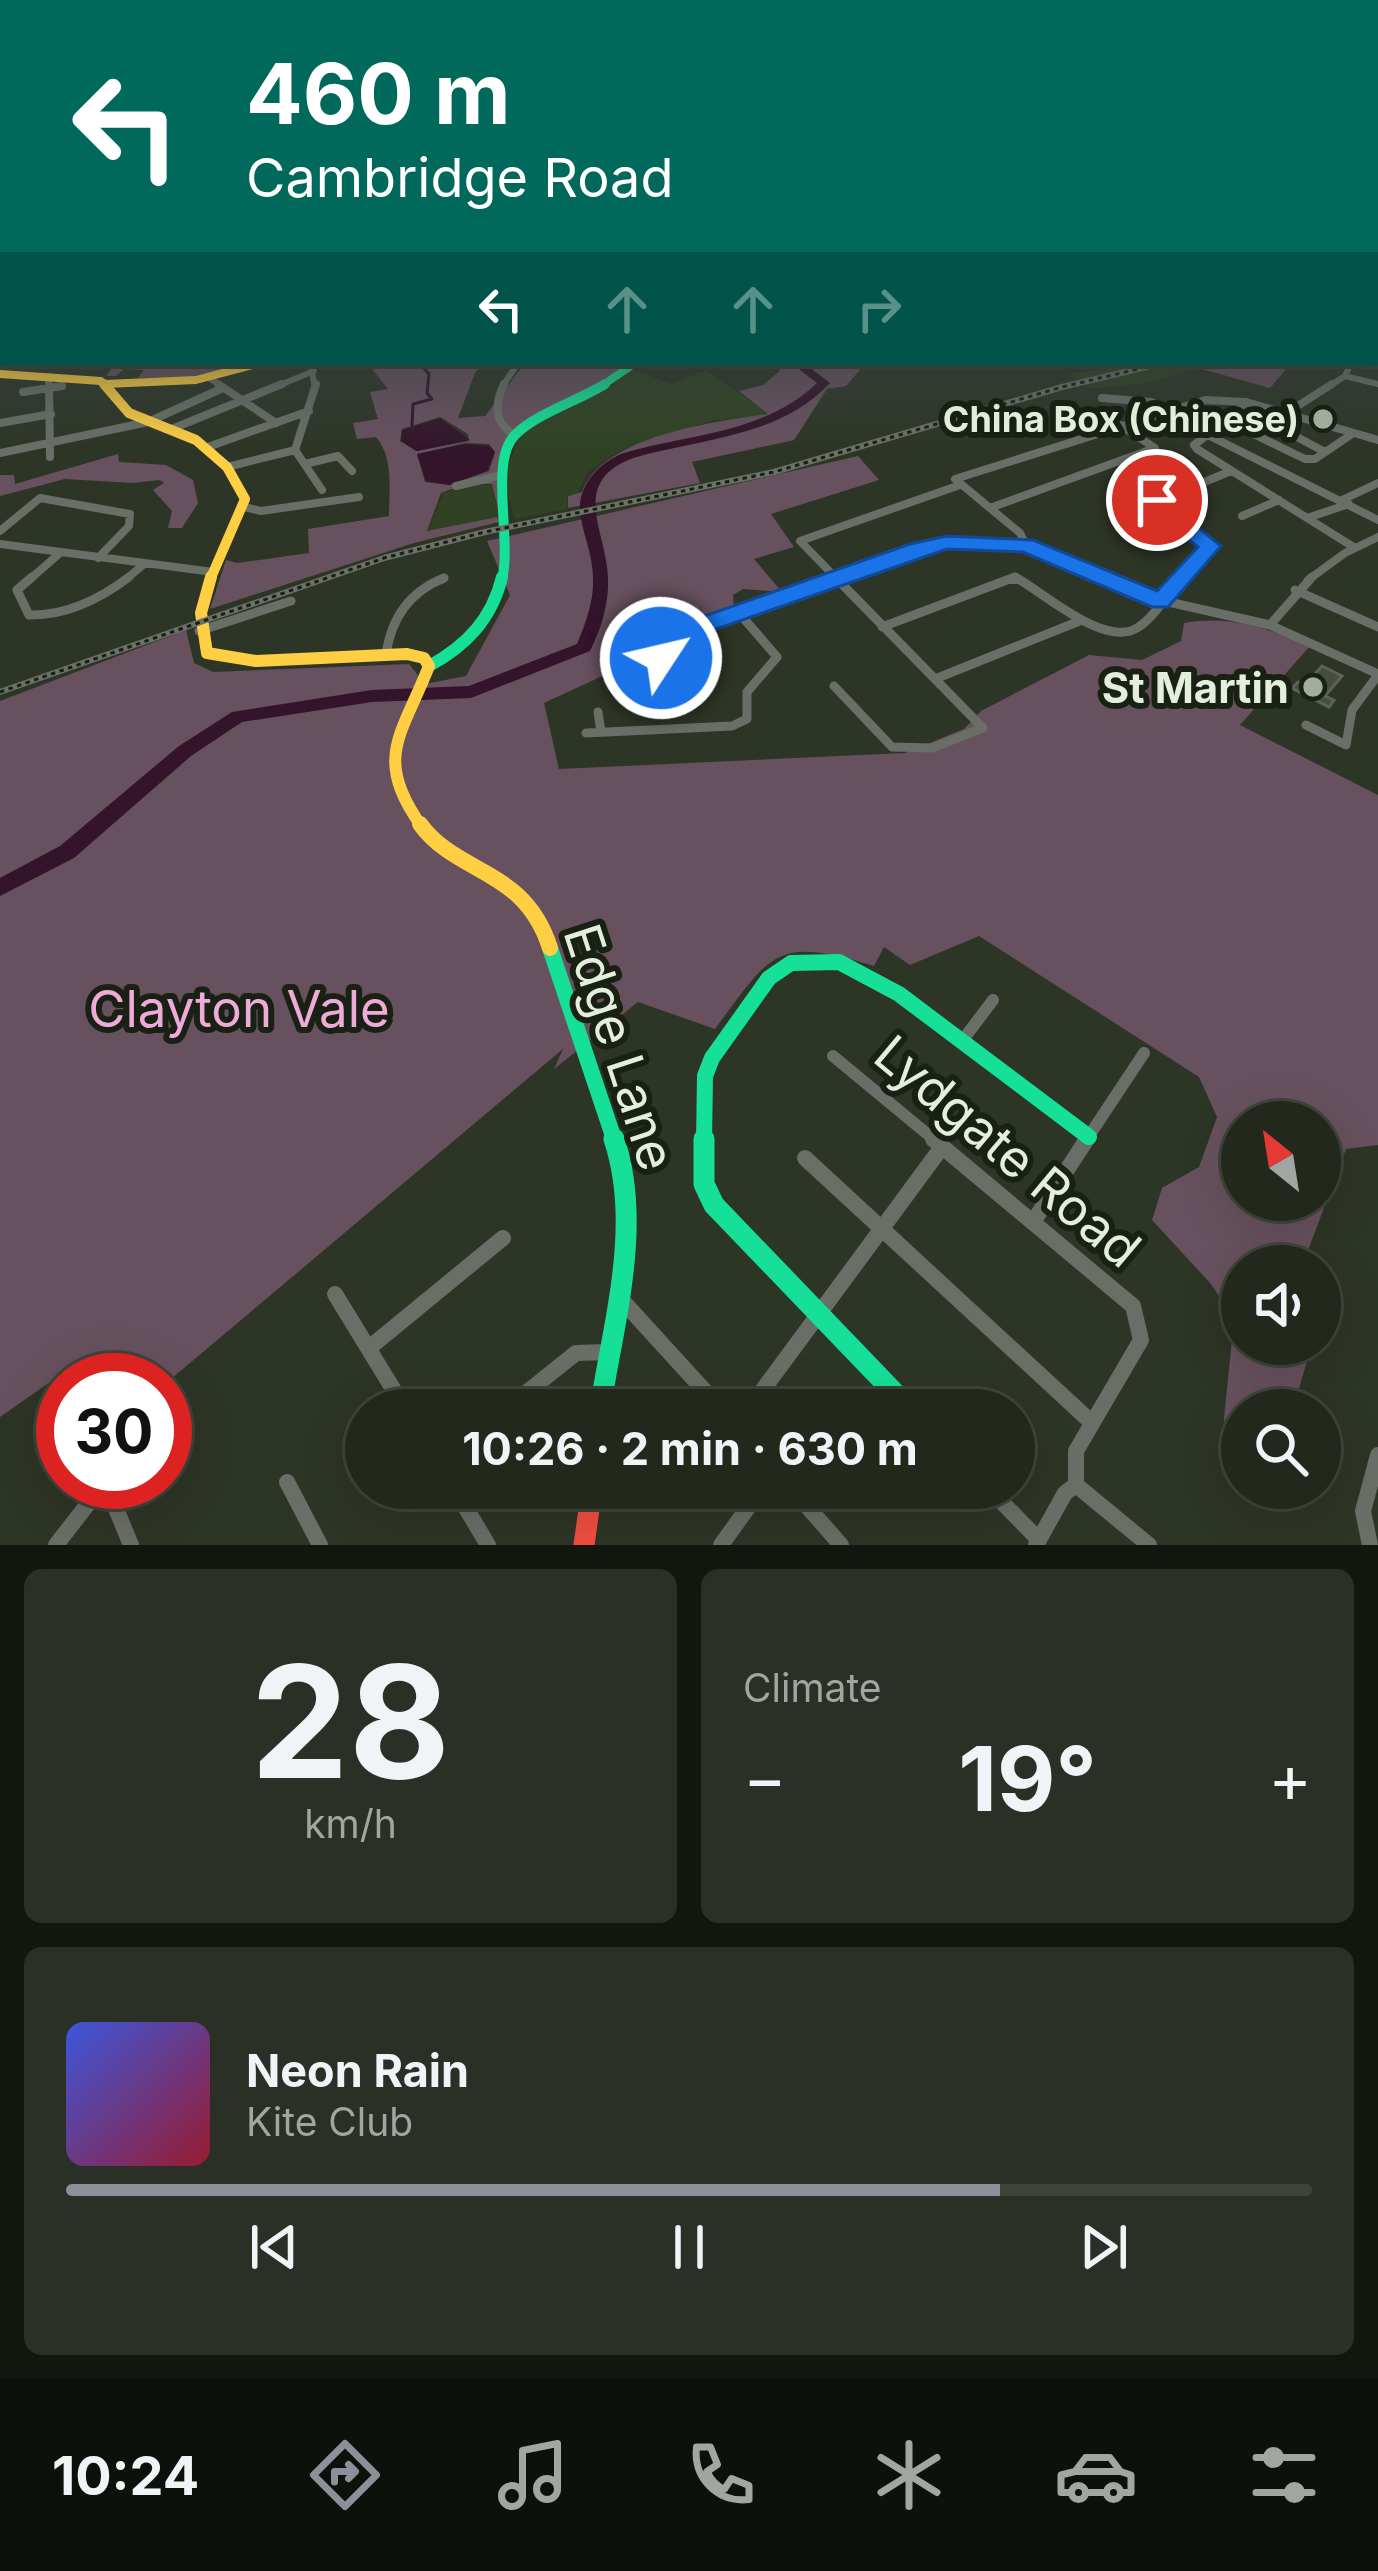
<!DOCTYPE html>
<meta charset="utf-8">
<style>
body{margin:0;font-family:Inter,sans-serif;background:#2a3025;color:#f1f3f6;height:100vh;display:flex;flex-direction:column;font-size:45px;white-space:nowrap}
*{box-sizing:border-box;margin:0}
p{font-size:39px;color:#a2a6a3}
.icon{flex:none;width:66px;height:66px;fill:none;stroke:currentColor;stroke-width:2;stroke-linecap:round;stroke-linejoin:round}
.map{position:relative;height:1545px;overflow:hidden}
.details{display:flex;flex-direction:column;gap:24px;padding:24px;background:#13160f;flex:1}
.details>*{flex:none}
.banner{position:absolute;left:0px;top:0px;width:1380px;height:366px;box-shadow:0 12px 48px #0002,0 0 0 3px #3f443b;background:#00695c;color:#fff;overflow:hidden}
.needle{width:78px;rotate:330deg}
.buttons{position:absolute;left:1221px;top:1101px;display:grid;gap:24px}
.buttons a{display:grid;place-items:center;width:120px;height:120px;border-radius:50%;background:#22281c;box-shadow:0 12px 48px #0002,0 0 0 3px #3f443b;font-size:60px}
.speed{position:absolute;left:36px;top:1353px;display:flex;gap:24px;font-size:60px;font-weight:700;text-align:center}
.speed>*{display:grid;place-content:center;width:156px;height:156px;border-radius:50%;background:#22281c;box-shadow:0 12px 48px #0002,0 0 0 3px #3f443b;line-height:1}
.speed .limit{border:18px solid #d22;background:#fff;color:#111}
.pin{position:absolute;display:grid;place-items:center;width:102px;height:102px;color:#fff;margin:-51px;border:6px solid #fff;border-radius:50%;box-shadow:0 3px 12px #0007}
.me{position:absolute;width:132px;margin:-66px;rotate:55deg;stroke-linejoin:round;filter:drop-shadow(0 0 9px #0008)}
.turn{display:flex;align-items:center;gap:42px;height:252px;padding:0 48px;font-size:54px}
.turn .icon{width:156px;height:156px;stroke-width:2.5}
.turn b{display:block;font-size:84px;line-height:102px}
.lanes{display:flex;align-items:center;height:114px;padding:0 48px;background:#0003;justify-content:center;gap:60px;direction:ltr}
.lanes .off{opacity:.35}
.big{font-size:90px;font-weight:700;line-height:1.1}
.details .tile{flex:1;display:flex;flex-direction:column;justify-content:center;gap:18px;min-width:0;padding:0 42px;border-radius:18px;background:#2a3025}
.details .dial{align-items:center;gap:0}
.dial b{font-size:156px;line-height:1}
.song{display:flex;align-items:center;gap:36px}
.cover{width:144px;height:144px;border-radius:18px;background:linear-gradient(135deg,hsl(230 70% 55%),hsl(350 70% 35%))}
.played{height:12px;border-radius:6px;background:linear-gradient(90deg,#8c9099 75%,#3f443b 75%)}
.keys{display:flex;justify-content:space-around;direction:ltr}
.heat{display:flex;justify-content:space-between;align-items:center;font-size:66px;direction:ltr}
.details .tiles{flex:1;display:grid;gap:24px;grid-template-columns:1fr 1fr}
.tile:last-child{grid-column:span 2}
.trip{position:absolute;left:345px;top:1389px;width:690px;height:120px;border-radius:60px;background:#22281c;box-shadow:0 12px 48px #0002,0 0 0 3px #3f443b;font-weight:700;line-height:120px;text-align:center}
.tab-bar{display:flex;height:192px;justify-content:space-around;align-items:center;background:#0e100b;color:#a2a6a3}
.tab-bar .icon{width:84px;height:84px}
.tab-bar .on{color:#8c9099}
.tab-bar b{font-size:54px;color:#f1f3f6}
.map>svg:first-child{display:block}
.built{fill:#304223}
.green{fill:#67515e;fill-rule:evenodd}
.water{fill:#33142a}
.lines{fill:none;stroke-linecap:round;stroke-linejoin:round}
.stream{stroke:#33142a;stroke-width:3}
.river{fill:#33142a;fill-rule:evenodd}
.building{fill:#464e3f;stroke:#5c6356;stroke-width:3}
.street-far4{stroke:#696e67;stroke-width:6}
.street-far3{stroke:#696e67;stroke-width:8}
.street-far2{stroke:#696e67;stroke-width:9}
.street-far1{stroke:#696e67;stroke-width:12}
.street{stroke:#696e67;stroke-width:16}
.fast-far4{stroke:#16e098;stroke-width:8}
.fast-far3{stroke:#16e098;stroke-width:10}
.fast-far2{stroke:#16e098;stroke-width:12}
.fast-far1{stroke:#16e098;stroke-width:16}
.fast{stroke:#16e098;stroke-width:21}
.slow-far3{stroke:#ffcf43;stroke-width:8}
.slow-far2{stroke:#ffcf43;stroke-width:10}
.slow-far1{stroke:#ffcf43;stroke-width:12}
.slow{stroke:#ffcf43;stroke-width:16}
.jam{stroke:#f24e42;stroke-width:21}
.rail-casing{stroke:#6c7167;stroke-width:6}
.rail{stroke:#192014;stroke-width:3;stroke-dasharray:4.5;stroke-linecap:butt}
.route{fill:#1a73e8;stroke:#114b97;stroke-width:3}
.poi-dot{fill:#a3ad9d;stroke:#192014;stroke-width:4.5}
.labels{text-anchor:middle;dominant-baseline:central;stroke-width:12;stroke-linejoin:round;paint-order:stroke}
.far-poi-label{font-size:36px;font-weight:bold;fill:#e3eedd;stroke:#192014;text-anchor:end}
.poi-label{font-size:42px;font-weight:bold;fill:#e3eedd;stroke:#192014;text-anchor:end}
.near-park-label{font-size:51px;fill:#eeabd8;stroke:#192014}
.near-street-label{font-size:51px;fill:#e3eedd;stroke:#192014}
</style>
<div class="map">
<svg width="1378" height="1545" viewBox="0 0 1378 1545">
<rect width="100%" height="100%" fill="#2d3526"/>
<path class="built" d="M1141,363H1211L1154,382L1099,388H1090L1069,374Z
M631,369L672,384L706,370L770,414L711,421L619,451L588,471L578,493L567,495V509L515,519L503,478L522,431Z
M467,485H492L499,516L428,531L443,493Z"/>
<path class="green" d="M3,243V363H246L199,377L138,378L144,370L124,369L116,376H106L111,369L0,363Z
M354,363H484L475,373L458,418L485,416L525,363H631L606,382L511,431L498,470L506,519L501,521L492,484H465L441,493L427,531L497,517L499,522L414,543L210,609L226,560L237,563L309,553L308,529L389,516C389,490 394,458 376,437L357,439L353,423L378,419L370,392L388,389L368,364L358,367ZM440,417L468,434L469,441L416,451L400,441L402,429ZM465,443L489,444L495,452L489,471L449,485L425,482L417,454Z
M777,363H866L846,386L827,389L794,440L692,462L700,483L568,508V496L582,492C601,437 715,421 768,414L739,391L763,385L780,371Z
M1211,363H1291L1270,388L1198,368Z
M118,454L119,462L166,465L193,480L198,503L182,528H168L172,511L153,490L164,483L160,480L132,483L65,479L0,496V475H14L15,484Z
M858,456L879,480L771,514L794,547L754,559L782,592L743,589L733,595L734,607L706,617L650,654L544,703L559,769L905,753L964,729L981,711L1089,655L1142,660L1181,641L1184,623C1231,615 1267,628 1310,646L1240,725L1378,795V1145L1346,1149L1307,1253V1266H1242V1344H1309L1310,1350L1293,1410H1242V1471L1227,1459L1224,1418L1234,1319L1211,1284L1152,1220L1162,1188L1199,1167L1217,1117L1199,1077L979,936L910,965L884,947L874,966C776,936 772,952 715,1029L638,1002L554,1069L563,1049L165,1384V1380H85L77,1363L0,1417V701L186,630L194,663L213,672L409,664L425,684L466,676L510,595L487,541ZM1242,1122H1320V1200H1242Z"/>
<path class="water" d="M440,418L470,440L417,451L401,441L402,430Z
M466,444L489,446L495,452L487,471L449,485L426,481L417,454Z"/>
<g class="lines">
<path class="stream" d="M412,425L413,404L432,399L427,393L429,374L419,363"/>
<path class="river" d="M791,363H804L830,383C778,438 702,438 633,458C568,483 607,531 608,579C609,604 601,629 590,651L471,698L372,702L242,722L191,756L74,858L0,896V878L60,846L179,746L232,712L372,690L469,686L577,644C586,622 594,601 593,578C593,554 582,533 580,511C578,484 601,461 624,453C692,433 763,434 817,383Z"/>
</g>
<path class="building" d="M1322,666L1342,676L1325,696L1334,700L1329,707L1292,688L1298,682L1305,685Z"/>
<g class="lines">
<path class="street-far4" d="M310,363L315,387
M49,376V387
M1345,376L1378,384
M209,378L223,387
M55,387L62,386
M275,387L314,371
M502,387L518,363
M1328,387L1345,376L1351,363"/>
<path class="street-far3" d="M49,384L50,457
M218,384L276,423
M316,384L295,450L322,490
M504,384C494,405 494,422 514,435
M23,392L62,386
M1102,398L1151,402L1169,410
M1246,402L1232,418L1235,425L1305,459H1315L1352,434
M1162,412L1378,520
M0,423L51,414
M174,428L282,384
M1207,435L1194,445L1197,449L1355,548
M205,448L309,411
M1325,452L1271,423L1332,384
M0,453L148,422L223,388
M305,464L338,456L352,471
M227,467L295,450
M456,486L498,476
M1342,500L1378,483
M244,507L261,511L359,497
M990,508L1155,448L1120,425
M1242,516L1279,500
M1307,518L1349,504
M1125,527L1165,511
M0,531L40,498L130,514L129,526L98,558
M0,544L213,572
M1026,545L1020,533L955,479L1205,400L1246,402L1378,440
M29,580L60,553
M125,580L143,565
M439,580L444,578
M831,580C946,539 995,526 1108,580
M838,580L800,541L960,485
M1007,580H1020
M1180,580L1210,546L1156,502L1231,471
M1308,580L1345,553L1378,537"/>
<path class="street-far2" d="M32,577L17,590L29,615C67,616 100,599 129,577
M1102,577L1142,596L1270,625L1378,674
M1295,590L1378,627
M1270,625L1312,577
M882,627L1015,577C1043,592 1104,648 1137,628C1154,618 1169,592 1182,577
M199,631L291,601
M386,655C391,618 409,592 444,578
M663,677L661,658L705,625L840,577
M935,679L1082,620
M834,686L892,747L932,748L983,728L835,577
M649,701L700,690
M598,712L601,732
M1306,725L1346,745L1352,710L1378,675
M586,733L732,726L747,719V692L777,657L739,613"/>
<path class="street-far1" d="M962,1041L993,1000
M833,1056L937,1142
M1085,1142L1144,1053"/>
<path class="street" d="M933,1139L1133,1306L1141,1340L1076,1451V1485
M805,1158L1090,1421
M1033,1222L1087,1139
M335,1294L406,1410
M619,1297L722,1410
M369,1348L503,1238
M526,1393L576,1353L607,1352
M748,1410L942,1147
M105,1482L131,1545
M287,1482L320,1545
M1076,1485L1149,1545
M454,1488L488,1545
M791,1488L841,1545
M988,1488L1039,1540
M56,1545L105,1482
M721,1545L762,1488
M1036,1545L1065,1493L1076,1485
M1370,1545L1363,1511L1378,1455"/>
<path class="fast-far4" d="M600,387L635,363"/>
<path class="fast-far3" d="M502,580C512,539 489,461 515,435C537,413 578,401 605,384"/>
<path class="fast-far2" d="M429,666C466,646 492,619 502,577"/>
<path class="fast-far1" d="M550,948L615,1142
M704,1142L705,1076L712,1058L769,978L791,963L839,962L899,994L1089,1137"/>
<path class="fast" d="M704,1139V1184L714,1205L911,1410
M600,1410C613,1323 643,1226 614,1139"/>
<path class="slow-far3" d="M0,374L101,381L106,387
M105,384L196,380L260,363"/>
<path class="slow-far2" d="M104,384L129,413L196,440L227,467L245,499L210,580"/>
<path class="slow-far1" d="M211,577L201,613L207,653L256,661L407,654L424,658L429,666C401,737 373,758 422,827"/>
<path class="slow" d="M420,824C458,876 524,867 550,948"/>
<path class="jam" d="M584,1545L592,1488"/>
<g class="rail-casing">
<path id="rail" d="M0,692L384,558L485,532L774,472L1062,387L1163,363"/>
</g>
<use href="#rail" class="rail"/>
</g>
<linearGradient id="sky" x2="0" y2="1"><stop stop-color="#191d15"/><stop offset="0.52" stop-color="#465152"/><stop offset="1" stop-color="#465152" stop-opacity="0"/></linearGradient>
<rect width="1378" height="451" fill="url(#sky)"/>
<path class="route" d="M1150,495H1165L1168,503L1221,546L1168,607H1152L1023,552L947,549L713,630L669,664L661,666L648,658L696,619L910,544L947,536L1033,540L1157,591L1198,547L1150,510Z"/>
<g class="poi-dot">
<circle cx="1323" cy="419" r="12"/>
<circle cx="1313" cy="687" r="12"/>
</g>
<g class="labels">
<g class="far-poi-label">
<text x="1299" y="419">China Box (Chinese)</text>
</g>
<g class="poi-label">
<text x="1289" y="687">St Martin</text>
</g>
<g class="near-park-label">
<text x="239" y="1008">Clayton Vale</text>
</g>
<g class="near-street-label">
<text transform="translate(620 1047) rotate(72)">Edge Lane</text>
<text transform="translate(1008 1151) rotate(40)">Lydgate Road</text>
</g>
</g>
</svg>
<div class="buttons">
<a><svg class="needle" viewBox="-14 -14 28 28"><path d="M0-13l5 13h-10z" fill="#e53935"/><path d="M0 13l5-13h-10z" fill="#a2a6a3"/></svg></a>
<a><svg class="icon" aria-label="sound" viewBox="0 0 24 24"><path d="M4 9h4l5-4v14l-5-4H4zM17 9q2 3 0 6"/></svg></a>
<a><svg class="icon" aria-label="search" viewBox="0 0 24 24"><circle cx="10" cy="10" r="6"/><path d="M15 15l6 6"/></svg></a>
</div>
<div class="speed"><div class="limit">30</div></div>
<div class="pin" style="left:1157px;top:500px;background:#d93025"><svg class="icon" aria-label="arrive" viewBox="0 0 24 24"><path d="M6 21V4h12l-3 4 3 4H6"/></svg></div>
<svg class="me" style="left:661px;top:658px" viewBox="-20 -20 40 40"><circle r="17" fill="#1a73e8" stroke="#fff" stroke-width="3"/><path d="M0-11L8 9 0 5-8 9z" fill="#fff"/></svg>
<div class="trip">10:26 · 2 min · 630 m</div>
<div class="banner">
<div class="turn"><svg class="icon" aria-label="left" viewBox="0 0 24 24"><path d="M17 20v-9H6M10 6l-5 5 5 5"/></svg><div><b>460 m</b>Cambridge Road</div></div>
<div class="lanes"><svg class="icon" aria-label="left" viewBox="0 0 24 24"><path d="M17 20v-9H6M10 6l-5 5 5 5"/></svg><svg class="icon off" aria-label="ahead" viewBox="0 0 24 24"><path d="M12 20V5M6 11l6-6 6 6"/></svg><svg class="icon off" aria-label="ahead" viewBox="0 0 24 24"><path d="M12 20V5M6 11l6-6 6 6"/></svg><svg class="icon off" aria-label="right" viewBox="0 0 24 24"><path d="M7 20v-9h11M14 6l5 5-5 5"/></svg></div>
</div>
</div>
<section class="details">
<div class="tiles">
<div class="tile dial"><b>28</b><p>km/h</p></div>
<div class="tile"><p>Climate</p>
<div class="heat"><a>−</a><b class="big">19°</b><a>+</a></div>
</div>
<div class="tile">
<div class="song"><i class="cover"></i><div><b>Neon Rain</b><p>Kite Club</p></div></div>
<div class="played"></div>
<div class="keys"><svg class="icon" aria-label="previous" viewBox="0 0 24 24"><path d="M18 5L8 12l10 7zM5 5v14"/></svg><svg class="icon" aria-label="pause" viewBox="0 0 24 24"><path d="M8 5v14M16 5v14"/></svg><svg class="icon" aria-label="next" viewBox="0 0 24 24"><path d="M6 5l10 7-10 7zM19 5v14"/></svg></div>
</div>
</div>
</section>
<nav class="tab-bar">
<b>10:24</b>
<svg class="icon on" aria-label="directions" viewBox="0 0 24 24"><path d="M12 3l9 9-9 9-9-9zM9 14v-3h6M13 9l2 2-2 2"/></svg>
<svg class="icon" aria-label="music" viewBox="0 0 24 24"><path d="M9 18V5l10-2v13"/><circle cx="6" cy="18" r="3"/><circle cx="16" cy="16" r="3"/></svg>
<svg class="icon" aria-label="phone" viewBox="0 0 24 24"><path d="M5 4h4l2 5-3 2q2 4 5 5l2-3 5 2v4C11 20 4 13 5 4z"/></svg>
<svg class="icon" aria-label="climate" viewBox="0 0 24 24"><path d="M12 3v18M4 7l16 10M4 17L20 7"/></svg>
<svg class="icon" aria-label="car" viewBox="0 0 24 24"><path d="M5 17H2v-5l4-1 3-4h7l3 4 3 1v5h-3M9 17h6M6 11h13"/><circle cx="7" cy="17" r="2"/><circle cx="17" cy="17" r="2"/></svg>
<svg class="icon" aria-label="filters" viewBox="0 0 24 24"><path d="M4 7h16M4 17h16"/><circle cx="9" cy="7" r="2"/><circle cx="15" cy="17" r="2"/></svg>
</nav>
